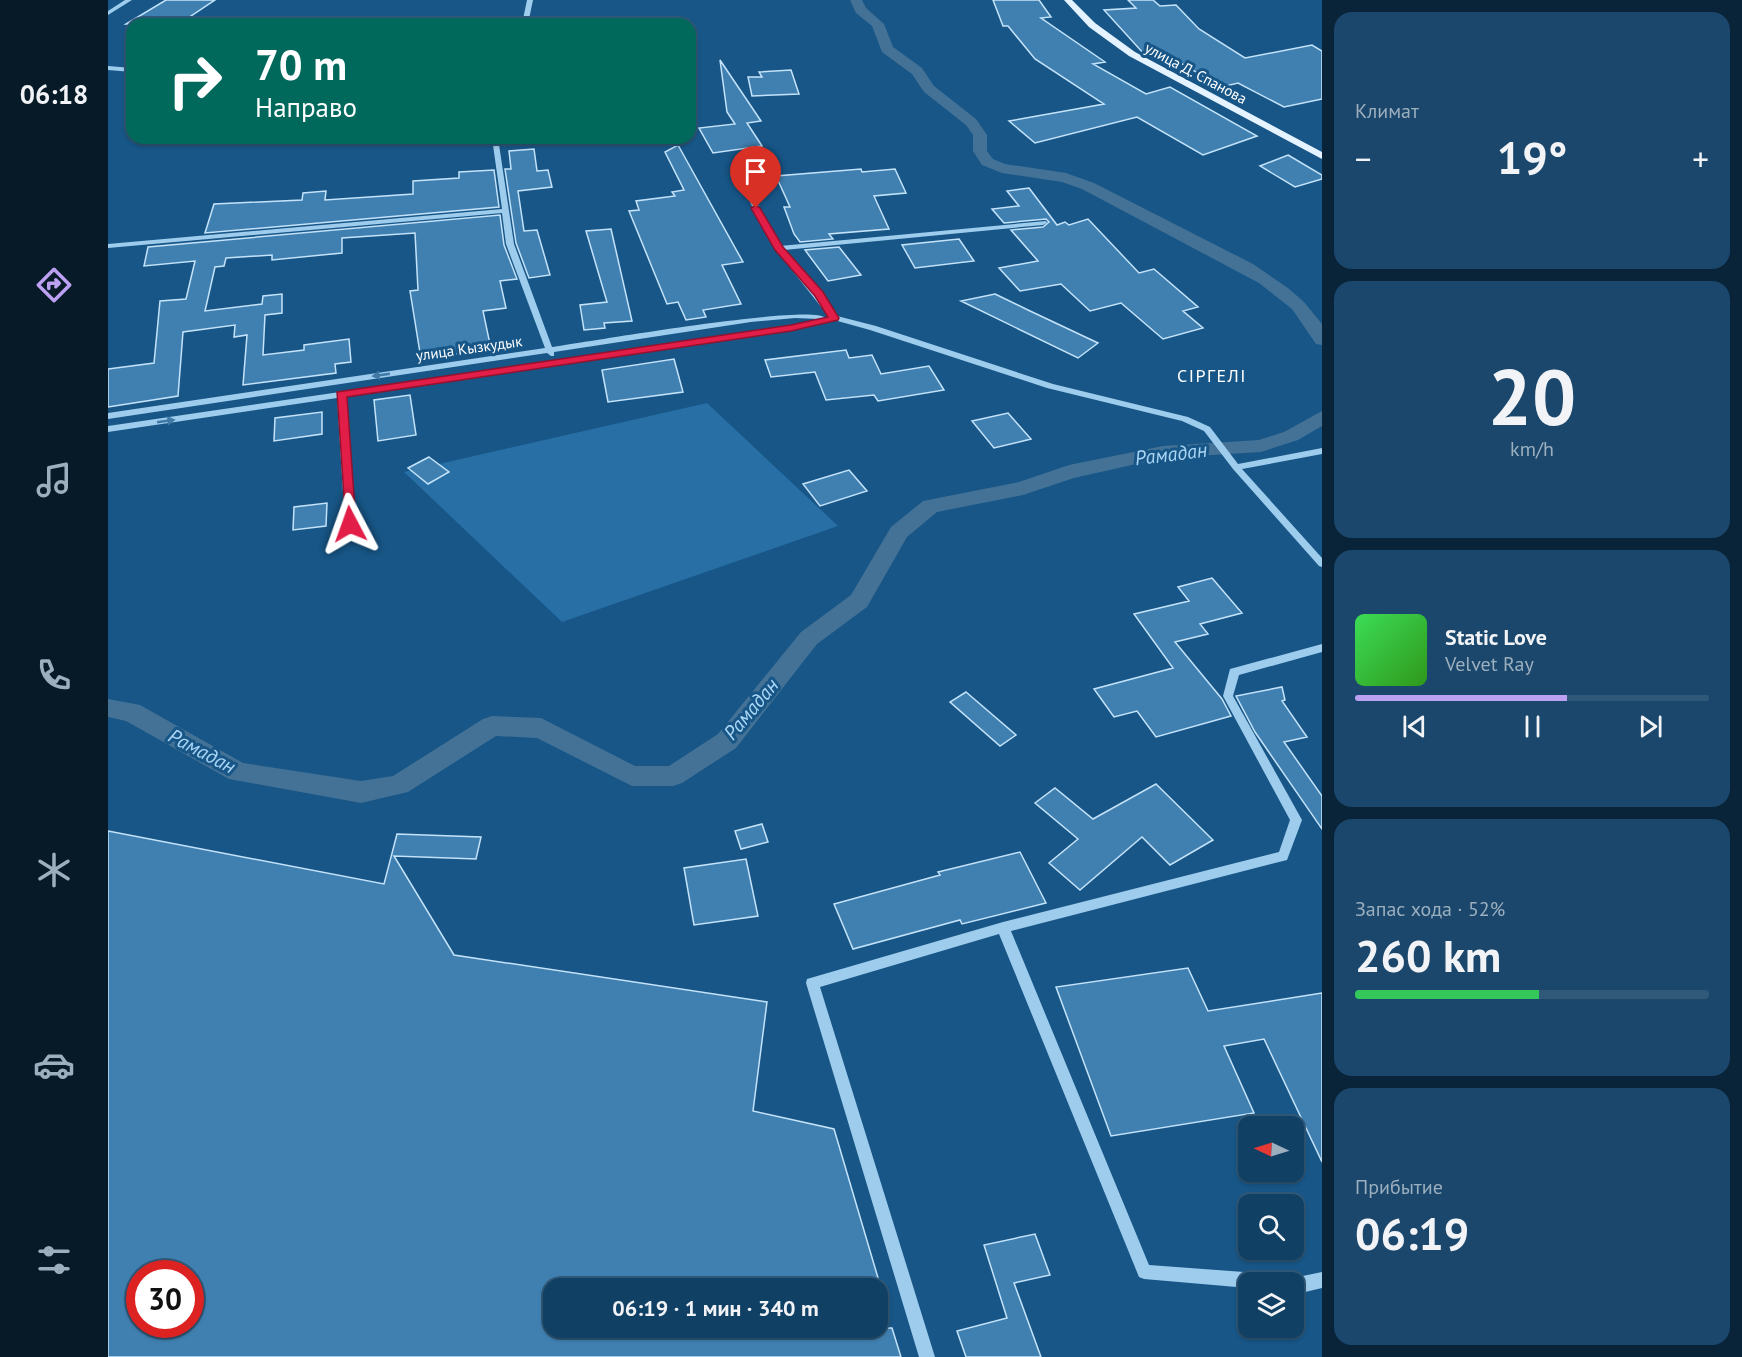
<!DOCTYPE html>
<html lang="ru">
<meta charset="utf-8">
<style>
body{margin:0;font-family:"PT Sans",sans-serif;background:#1a476b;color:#f1f3f6;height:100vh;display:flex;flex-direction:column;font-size:22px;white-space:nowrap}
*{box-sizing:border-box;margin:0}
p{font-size:20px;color:#9cafbf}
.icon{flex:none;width:33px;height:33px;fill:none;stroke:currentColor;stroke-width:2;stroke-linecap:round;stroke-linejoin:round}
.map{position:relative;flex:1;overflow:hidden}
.sheet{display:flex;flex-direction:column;gap:12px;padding:12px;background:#092338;width:420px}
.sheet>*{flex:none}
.banner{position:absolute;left:18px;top:18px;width:570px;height:126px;border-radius:18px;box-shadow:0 2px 4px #0004,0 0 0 2px #305979;background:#00695c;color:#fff;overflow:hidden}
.needle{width:39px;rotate:274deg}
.fabs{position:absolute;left:1130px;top:1116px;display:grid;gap:12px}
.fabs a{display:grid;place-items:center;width:66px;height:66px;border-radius:12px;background:#114065;box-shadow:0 2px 4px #0004,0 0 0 2px #305979;font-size:30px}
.speed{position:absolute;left:18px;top:1260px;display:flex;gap:12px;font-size:30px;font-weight:700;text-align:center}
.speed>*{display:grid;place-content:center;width:78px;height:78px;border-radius:50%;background:#114065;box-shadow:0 2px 4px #0004,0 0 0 2px #305979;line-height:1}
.speed .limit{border:9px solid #d22;background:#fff;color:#111}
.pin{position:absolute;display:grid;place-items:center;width:51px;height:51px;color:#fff;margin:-62px -26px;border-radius:50% 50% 50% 0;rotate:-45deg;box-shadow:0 0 6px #0007}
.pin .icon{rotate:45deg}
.me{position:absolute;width:66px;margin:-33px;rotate:356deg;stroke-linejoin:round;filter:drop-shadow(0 0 4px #0008)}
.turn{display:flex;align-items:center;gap:21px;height:126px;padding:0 30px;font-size:27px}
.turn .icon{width:78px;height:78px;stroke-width:2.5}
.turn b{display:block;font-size:42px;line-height:51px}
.big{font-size:45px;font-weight:800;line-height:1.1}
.sheet .widget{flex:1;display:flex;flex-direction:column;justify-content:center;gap:9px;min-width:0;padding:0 21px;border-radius:18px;background:#1a476b}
.sheet .dial{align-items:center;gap:0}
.dial b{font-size:78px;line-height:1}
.song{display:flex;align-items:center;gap:18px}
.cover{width:72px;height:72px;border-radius:9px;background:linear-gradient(135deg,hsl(130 70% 55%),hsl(110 70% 35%))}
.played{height:6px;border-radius:3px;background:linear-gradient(90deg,#bca0f2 60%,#305979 60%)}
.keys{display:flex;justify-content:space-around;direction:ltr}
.heat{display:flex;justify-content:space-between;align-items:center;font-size:33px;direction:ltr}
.charge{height:9px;border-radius:4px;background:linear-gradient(90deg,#34c759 52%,#305979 0)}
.trip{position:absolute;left:435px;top:1278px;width:345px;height:60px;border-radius:18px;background:#114065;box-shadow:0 2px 4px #0004,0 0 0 2px #305979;font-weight:800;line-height:60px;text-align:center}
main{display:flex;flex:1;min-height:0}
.dock{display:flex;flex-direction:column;width:108px;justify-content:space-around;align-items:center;background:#071a28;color:#9cafbf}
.dock .icon{width:42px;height:42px}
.dock .active{color:#bca0f2}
.dock b{font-size:27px;color:#f1f3f6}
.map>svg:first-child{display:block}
.green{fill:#276fa5}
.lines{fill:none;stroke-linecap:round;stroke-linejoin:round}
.canal{fill:#447296;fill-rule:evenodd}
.building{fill:#4080b1;stroke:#c4e3fa;stroke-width:1.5;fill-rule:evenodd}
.minor{fill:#9ecced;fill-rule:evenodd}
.major{fill:#e5f2ff;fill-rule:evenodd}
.oneway{fill:#4079a6}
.route{fill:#e11d48;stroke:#92132f;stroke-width:1.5}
.labels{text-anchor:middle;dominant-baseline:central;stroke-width:6;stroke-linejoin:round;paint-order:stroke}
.far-street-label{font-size:15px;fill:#fff;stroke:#175687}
.far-quarter-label{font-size:18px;letter-spacing:1.5px;fill:#fff;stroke:#175687}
.water-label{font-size:20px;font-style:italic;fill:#aad6f5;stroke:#175687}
</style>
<main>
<nav class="dock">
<b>06:18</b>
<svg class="icon active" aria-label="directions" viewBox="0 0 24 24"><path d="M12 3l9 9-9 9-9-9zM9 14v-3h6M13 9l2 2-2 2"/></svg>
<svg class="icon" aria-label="music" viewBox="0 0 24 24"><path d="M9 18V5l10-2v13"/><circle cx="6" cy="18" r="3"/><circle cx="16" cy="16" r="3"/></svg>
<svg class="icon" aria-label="phone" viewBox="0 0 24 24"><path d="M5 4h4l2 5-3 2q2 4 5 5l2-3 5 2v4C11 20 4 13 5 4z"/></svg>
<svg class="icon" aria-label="climate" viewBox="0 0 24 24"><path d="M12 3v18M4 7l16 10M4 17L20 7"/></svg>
<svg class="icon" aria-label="car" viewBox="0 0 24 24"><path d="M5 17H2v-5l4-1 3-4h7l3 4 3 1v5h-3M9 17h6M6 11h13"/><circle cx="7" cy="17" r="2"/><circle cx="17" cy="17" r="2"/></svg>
<svg class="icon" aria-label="filters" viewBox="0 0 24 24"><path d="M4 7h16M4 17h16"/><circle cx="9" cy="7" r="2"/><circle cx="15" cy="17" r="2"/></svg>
</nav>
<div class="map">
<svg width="1214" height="1357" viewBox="0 0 1214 1357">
<rect width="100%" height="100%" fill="#175687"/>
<path class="green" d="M599,403L730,526L454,622L296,472Z"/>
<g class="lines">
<path class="canal" d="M742,0H754L758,8L776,24L785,47L814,68L826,86L868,119L879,135V151L885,159L897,164L958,173L986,183L1145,264L1180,288L1196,302L1214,324V345L1208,344L1184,309L1151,283L974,189L954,182L894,173L874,165L865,151V135L858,125L816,92L804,74L774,52L764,26L748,13Z
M1214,411V426L1190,440L1153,452L1055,458L966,478L915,495L829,512L799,537L759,607L709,644L628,748L574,783L565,786H524L429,738L388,736L300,792L253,803L121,779L18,721L0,717V699L32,705L135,763L253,781L285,776L375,719L384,716L433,718L527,766H561L610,734L693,632L743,595L783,527L815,501L911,482L961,465L1055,446L1151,440L1176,432Z"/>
</g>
<path class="building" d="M58,0H107L71,24H18Z
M885,0H931L943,17L933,18L997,62L985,64L1038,94L1062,87L1149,136L1095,155L1029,117L927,143L901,121L996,104L927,59L900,26H895Z
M1020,0H1045L1052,6L1068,5L1091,29L1137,58L1204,45L1214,51V99L1176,107L1130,83L1114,87L1050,50L1036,54L996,10L1028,8Z
M612,60L653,121L639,123L654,146L605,153L591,128L627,124L619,112Z
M683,70L691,94L644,96L640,77H654L651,72Z
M570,145L635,262L614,265L633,304L595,310L598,317L578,320L570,302L559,304L521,211L531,210L528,201L567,196L564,192L576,190L557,152Z
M426,149L429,171L440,170L444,187L410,191L416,231L429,230L442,275L421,278L408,243L397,169H403L401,151Z
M1180,155L1214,175V179L1187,187L1152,166Z
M753,169L754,172L787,169L798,193L766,196L781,229L721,234L725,239L692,242L686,234L676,207H682L668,176Z
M386,170L391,207L97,233L106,204L194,200L195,193L218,191L217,200L305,194V181L351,178V172Z
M921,188L949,225L957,222L961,225L980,219L1031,273L1046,269L1090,307L1075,311L1095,328L1055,339L1013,303L982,311L953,284L912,291L891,268L930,261L903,230L935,227L941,222L938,219L896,223L884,209L911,206L899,191Z
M392,215L396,245L409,279L392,281L398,308L375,311L383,349L313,359L302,291L310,290L307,233L234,238V253L164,260V255L118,258L116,266L107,267L97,311L154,304L155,296L174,294V313L157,315L155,355L196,350V345L241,339L243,362L227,364L228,373L135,385L139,335L126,337L127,325L75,332L70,396L0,407V369L46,363L52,301L78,299L87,261L36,266L40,247Z
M503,229L524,321L496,323L497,328L476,330L472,305L499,302L478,231Z
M851,239L866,261L807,268L794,245Z
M731,247L753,275L720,281L697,250Z
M887,294L920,310L990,343L970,358L853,301Z
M738,350L741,358L764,355L773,374L821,366L836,390L770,401L766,395L718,400L707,372L663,377L657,360Z
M566,359L575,392L500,402L494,370Z
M302,395L308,435L270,441L266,400Z
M214,412V434L166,441L167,418Z
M900,413L923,439L886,448L864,421Z
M321,457L341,472L320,484L300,468Z
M741,470L759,491L712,506L695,484Z
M219,503L218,526L185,530L186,507Z
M1104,578L1134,613L1092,624L1100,634L1067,642L1114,699L1123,716L1048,737L1029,711L1006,717L986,689L1065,668L1026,614L1081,601L1070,587Z
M1174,687L1177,700L1174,701L1199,737L1176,742L1214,796V829L1147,732L1128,696Z
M858,692L908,735L892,746L842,702Z
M1048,784L1105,840L1062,865L1034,837L972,890L941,863L970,839L927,803L947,788L985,819Z
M654,824L660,842L633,849L627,831Z
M0,831L276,884L289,834L373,837L368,859L286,856L346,955L659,1002L645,1111L726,1129L773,1288H446V1328H784L793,1357H0ZM32,1274H82V1324H32Z
M912,852L938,903L854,924L852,920L745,949L726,904L832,875L830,872Z
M638,859L650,916L586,925L576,868Z
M1080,968L1100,1011L1214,993V1162L1156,1039L1116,1046L1146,1113L1003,1136L948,987Z
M927,1234L942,1275L906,1283L933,1357H858L849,1331L899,1318L876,1245Z"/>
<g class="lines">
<path class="minor" d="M17,0H24L0,15V11Z
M419,0H425L420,24H414Z
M0,66L24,68V72L0,70Z
M384,138H390L406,244L444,347C479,342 704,303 717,318L721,317L665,246L650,219L628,172L629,171L634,172L657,219L672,246L938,221L939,223L935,225L676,250L729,316L768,326L945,384L1080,417L1102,427L1130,464L1214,448V454L1134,469L1214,558V567L1211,566L1125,469L1096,431L1074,421L939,388L762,330L726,320L683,330L237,396L247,524L242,527L237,524L229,398L0,432V426L683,326L711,319L687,318L643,322L446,352V356H443L439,353L0,419V413L437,348L398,244L394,213L0,248V244L394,209Z
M1214,644V652L1131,675L1125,696L1194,820L1179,860L903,931L1041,1265L1163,1274L1168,1277L1170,1282H1140V1288L1036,1279L1031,1277L891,934L712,987L827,1357H811L698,983L699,979L895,922L1171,852L1182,820L1115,696L1122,669Z
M1214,1272V1288L1193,1293L1185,1292V1282H1178L1180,1279Z"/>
<path class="major" d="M956,0H964L987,23L1027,52L1214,152V159L1021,56L981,27Z"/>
</g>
<defs><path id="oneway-solid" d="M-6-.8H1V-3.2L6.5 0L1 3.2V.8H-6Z" transform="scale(1.5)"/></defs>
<g class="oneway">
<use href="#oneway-solid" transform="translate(273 375) rotate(172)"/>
<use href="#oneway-solid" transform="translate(58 421) rotate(-8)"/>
</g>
<path class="route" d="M648,205L652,208L675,247L715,292L731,318L730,320L683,331L239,397L248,524L242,528L238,527L229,392L683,325L720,317L707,296L667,250L643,208Z"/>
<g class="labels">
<g class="far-street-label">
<text transform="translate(1088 73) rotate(28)">улица Д. Спанова</text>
<text transform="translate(361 348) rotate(-8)">улица Кызкудык</text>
</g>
<g class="far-quarter-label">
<text x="1104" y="375">СІРГЕЛІ</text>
</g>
<g class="water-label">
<text transform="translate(1063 454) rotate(-7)">Рамадан</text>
<text transform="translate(643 709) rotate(-50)">Рамадан</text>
<text transform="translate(94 751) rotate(28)">Рамадан</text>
</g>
</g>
</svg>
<div class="fabs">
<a><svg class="needle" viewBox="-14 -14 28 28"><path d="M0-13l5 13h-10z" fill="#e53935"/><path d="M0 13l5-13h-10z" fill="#9cafbf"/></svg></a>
<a><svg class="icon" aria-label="search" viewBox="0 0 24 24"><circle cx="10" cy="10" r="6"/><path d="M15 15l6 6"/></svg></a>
<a><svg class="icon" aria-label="layers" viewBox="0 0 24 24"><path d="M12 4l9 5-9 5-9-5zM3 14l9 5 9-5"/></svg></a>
</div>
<div class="speed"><div class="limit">30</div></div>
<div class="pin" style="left:648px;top:208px;background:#d93025"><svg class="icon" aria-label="arrive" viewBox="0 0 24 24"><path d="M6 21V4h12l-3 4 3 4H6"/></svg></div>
<svg class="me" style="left:242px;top:524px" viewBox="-20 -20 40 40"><path d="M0-17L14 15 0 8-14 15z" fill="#e11d48" stroke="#fff" stroke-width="4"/></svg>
<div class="trip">06:19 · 1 мин · 340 m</div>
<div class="banner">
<div class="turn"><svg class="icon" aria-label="right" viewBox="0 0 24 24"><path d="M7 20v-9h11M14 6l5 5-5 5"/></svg><div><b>70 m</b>Направо</div></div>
</div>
</div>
<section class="sheet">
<div class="widget"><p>Климат</p>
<div class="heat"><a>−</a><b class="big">19°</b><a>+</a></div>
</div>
<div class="widget dial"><b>20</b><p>km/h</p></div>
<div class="widget">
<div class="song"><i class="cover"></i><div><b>Static Love</b><p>Velvet Ray</p></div></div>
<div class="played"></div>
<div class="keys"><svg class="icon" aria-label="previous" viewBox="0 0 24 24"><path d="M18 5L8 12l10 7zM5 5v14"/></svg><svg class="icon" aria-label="pause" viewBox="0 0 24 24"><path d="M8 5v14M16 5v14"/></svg><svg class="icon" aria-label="next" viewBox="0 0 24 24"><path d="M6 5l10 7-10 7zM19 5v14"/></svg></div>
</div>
<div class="widget"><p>Запас хода · 52%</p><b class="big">260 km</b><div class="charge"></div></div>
<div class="widget"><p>Прибытие</p><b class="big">06:19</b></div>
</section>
</main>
